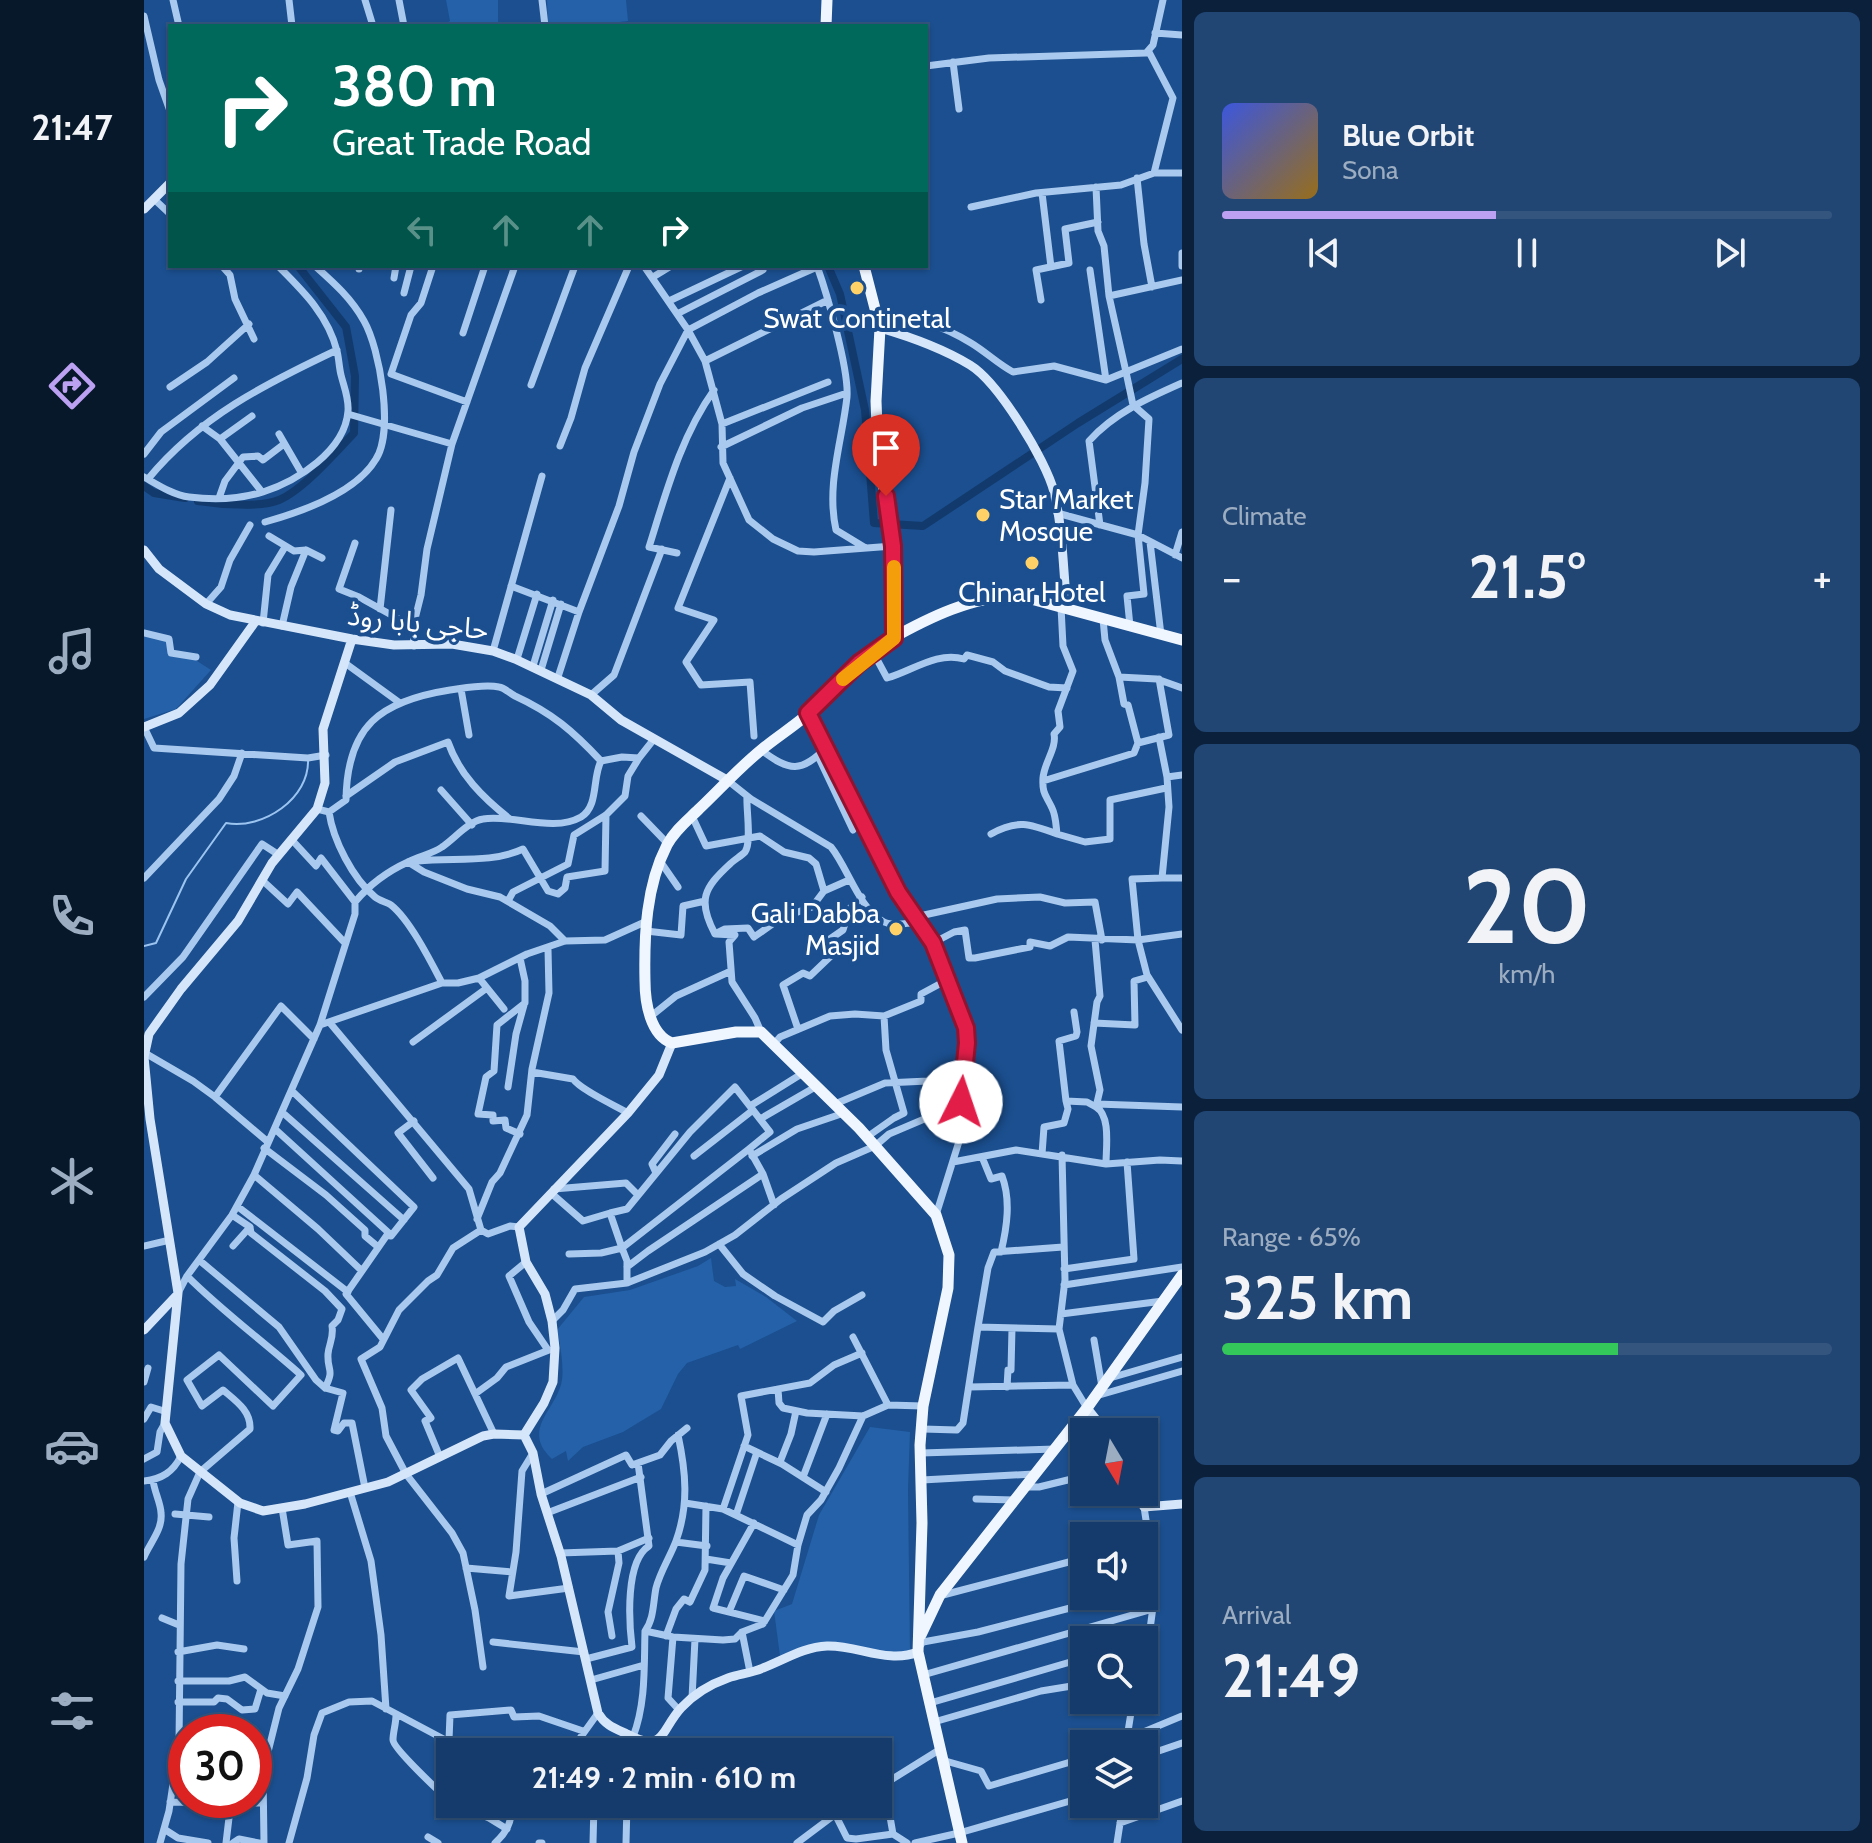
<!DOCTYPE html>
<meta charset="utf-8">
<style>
body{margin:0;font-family:Cabin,"Noto Sans Arabic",sans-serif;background:#214673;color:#f1f3f6;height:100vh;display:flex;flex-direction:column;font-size:30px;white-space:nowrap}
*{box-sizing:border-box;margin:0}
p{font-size:26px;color:#9dadc1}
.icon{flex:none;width:44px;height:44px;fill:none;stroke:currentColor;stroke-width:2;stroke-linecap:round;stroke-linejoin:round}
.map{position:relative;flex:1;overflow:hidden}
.details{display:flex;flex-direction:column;gap:12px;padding:12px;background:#0b203b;width:690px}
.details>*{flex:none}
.top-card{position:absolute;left:24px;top:24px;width:760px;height:244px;border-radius:0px;box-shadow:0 2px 6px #0004,0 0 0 2px #33557e;background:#00695c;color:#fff;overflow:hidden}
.needle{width:52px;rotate:170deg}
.fabs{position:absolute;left:926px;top:1418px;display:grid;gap:16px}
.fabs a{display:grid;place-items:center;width:88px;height:88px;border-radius:0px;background:#143b6b;box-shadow:0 2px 6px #0004,0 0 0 2px #33557e;font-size:40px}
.speed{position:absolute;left:24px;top:1714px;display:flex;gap:16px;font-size:40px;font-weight:700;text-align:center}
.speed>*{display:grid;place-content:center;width:104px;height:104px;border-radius:50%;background:#143b6b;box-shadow:0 2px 6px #0004,0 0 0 2px #33557e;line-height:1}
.speed .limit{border:12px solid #d22;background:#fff;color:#111}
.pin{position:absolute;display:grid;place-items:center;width:68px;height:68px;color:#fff;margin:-82px -34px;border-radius:50% 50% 50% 0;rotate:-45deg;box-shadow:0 0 8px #0007}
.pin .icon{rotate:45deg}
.me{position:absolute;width:88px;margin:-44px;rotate:4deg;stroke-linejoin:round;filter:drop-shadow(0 0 6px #0008)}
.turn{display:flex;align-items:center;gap:28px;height:168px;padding:0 32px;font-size:36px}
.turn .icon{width:104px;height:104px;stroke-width:2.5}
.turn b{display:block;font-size:56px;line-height:68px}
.lanes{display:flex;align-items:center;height:76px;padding:0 32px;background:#0003;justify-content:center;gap:40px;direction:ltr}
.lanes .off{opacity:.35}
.big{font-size:60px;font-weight:700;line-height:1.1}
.details .card{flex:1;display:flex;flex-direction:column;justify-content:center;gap:12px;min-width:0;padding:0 28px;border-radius:12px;background:#214673}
.details .dial{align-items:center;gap:0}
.dial b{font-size:104px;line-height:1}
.song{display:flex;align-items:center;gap:24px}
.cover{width:96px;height:96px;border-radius:12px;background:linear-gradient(135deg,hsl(230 70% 55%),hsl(40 70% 35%))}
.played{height:8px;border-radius:4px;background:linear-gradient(90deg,#bca0f2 45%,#33557e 45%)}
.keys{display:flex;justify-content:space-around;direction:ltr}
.heat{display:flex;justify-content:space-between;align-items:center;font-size:44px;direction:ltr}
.charge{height:12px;border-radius:6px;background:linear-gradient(90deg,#34c759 65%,#33557e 0)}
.trip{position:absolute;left:292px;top:1738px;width:456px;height:80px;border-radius:0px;background:#143b6b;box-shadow:0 2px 6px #0004,0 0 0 2px #33557e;font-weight:700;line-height:80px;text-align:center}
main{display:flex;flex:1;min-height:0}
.dock{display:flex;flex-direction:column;width:144px;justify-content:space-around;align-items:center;background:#08182b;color:#9dadc1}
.dock .icon{width:56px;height:56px}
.dock .selected{color:#bca0f2}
.dock b{font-size:36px;color:#f1f3f6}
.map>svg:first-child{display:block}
.green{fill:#2461a8}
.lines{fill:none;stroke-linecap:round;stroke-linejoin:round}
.stream{stroke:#9cc4f0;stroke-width:2}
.canal{stroke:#123a6d;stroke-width:8}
.street{stroke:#a9c9ee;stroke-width:7}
.secondary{stroke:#d6e6fa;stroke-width:9}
.primary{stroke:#f0f6ff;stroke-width:11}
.route-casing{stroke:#92132f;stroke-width:20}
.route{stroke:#e11d48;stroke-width:14}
.slow{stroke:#f59e0b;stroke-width:14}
.poi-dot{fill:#ffd166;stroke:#1b4f8f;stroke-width:3}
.labels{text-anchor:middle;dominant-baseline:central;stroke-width:8;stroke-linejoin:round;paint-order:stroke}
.poi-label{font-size:28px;fill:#fff;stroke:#1b4f8f}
.street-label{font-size:28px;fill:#fff;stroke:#1b4f8f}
</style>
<main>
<nav class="dock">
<b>21:47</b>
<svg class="icon selected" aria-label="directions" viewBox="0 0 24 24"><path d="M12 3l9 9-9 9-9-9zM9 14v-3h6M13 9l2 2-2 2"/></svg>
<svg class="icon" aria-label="music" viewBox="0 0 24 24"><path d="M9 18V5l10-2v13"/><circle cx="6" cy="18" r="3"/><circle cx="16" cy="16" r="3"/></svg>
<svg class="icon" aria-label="phone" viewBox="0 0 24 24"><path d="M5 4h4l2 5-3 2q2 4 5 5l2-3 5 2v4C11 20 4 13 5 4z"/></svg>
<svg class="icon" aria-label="climate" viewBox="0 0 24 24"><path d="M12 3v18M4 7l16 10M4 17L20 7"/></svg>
<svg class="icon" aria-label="car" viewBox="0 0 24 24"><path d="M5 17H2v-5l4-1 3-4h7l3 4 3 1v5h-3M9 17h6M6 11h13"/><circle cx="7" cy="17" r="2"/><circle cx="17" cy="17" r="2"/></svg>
<svg class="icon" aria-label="filters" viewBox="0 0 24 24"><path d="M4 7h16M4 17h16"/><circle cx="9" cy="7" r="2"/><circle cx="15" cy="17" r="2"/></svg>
</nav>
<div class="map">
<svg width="1038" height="1843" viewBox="0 0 1038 1843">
<rect width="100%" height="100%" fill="#1b4f8f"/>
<path class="green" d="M302,0H354V26H296L306,21Z
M403,0H482L484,21L440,26H404Z
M0,636L22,641L25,656L50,659L67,670L32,709L0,719Z
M567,1258L570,1281L581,1287L592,1286L591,1279L622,1297L653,1321L596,1349L594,1345L543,1363L534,1374L517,1409L479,1432L439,1447L424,1461L422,1451L408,1459C376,1429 413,1410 418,1380C420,1365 416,1344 413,1330L440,1297L486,1290L554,1266Z
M726,1427L766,1432L764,1490L766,1653L749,1659L685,1642L636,1656L630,1611L648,1604L675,1515Z"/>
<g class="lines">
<path class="stream" d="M0,946L12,943L42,879L82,823C119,830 166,798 164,759"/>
<path class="canal" d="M684,266L696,294L721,410L730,523L779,526L934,423L1038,359
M0,486L10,493L41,498
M54,501C74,504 116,508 135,500C159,490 192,452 210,433L211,376L202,327L154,266"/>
<path class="street" d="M29,0L35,26
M145,0L148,26
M221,0L229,26
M255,0L260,26
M398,0L401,26
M0,16L15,80L26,111
M1011,33L1038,35
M1005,52L1029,98L1010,173
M809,62L815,109
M782,66L845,58L1002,53L1009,45L1019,0
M993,178L1000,244L1008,287
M952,187L954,231L960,246L965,296L982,372L989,405L1005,419L1001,483L994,535L1000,594L983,596L986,626
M898,193L907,267
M10,199L26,214
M827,207L892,193L977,185L1010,173H1038
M1038,253V266
M78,266L86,275L91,299L110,339
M289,266L277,303L267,315L247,374L323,402
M500,266L544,330L561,361L578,424L579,463L605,520L629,539L654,551L670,552L749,546
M673,266C683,294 705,369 703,397C698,442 682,485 692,530L720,547
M215,269V266
M946,270L962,380
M509,277L527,266
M250,278L252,266
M260,293L267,266
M965,296L1038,280
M897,300L892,270L925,263L921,229L954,222
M525,301L599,266
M730,311C764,315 798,325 827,343C842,352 854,364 869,372L910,366L962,380L1038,349
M533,314L619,270
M319,333L341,266
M561,361L684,300
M387,385L431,266
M26,387L63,362L105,324
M204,414L308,444
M578,424L684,382
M58,426L76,439L118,492
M135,434L157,472
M76,439L108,416
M416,446L427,418L441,368L485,266
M577,447L658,408L703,393
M0,454L17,432L90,378
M0,477C14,485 29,495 45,497C68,500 96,499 119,492C153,481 201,451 204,411C205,398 200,387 197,375C195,367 195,359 193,351C184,315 159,291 134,266
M586,478L534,608L570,620L542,662L557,685L606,682L610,736
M4,479C55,417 121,384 193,350
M75,498L81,481L99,457L114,456L119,460L140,444
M913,513L994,535L1038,558
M121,522C157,512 212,493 232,459C250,431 236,349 220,321C207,298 190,283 171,266
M956,525L945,441C970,413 1004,398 1038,383
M125,536L150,551L162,550L178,558
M1006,542L1017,635
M211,543L195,589L215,597L269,627
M533,553L505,547C522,493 537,436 570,390
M1031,555L1038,532
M367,586L435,612L475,506L490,452L516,384L544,330L614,293L673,267
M62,604L77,587L86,560L106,525
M236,609L247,510
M959,619L961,640L975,677L1013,679L1038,688
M119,623L124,575L141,547
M138,626L147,587L162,550
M0,633L25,639L27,653L52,657
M270,646L269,627L277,595L283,549L308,444L371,266
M349,651L398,476
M729,652L743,678C768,671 793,651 820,659L823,655L849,662L861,671L905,687L923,688
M373,659L393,594
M201,663L256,703
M389,666L409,600
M397,670L417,604
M414,677L435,612
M975,677L980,704L984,705L994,743
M317,689L325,735
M447,695L470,675L518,549
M664,713L754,892L789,943L822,1028L823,1043L817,1086V1135L792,1215
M0,727L10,748L164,758L182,755
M1015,737L1023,777
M617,750C646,772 657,773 683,747
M674,756L709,830
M1038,775L1023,777L1025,807L1018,878L988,879L994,940L1003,975L1038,1030
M583,780L607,799L687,847C704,868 715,909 740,922C748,926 758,924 766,923L771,917L853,899L896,897L921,903L951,902L958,940
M899,781L990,753L994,743L1025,735L1015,679
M297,790L328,825
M202,796L251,762L304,742C315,774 339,798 366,819
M603,796C602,809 608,842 601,852C597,856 590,860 586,864C560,888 553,900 571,934L591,935L585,942L588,982L611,1018L617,1032
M173,809L185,812L202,800C203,726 236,701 306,690C321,688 340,684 355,687C361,688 365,693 371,696C408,713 429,731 457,761
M185,812C189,840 209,879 231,897C236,901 243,902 247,905C266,920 287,962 298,983
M497,816L524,844
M548,816L562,846L616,836L640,852L665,858L672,864L680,891
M847,834C873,819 886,824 913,834C912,826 912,816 908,808C902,795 898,794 899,778C900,763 913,748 910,734L916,727L914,711L929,671L919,646L917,607
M913,834L941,842L966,839V800L1022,788
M274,861C308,857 347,864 379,849L404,891L414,894L421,888L423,877L461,871L462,815
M516,861L534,887
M264,862L280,872L323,889L356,897L406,926L421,941
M0,878L75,799L90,776L98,753
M1018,878H1038
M118,880L144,904L153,892L201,943
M364,901L369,892L424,864L430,835L462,815L481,796L484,776L495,758
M211,902C226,884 242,872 264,862C275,856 288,854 298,847C310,839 325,821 339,819C369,814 409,833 437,817C455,806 448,778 457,761L478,757L495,758L510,739
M502,931L537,935L539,906L561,901
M573,933L581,929L604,928L610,937L637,918L668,907L680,891L705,880
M951,940L956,996L953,1002L947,1046L956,1090L952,1107C967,1116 962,1147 962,1164
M789,943L810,932L821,930L825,958H831L886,947V942L906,946L924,937L994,940L1038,934
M335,978L360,1009
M0,997L39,957L118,844L135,855
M930,1012L933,1032L932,1036L915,1041L922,1101L943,1102L952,1107
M506,1017L532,996L587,971
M186,1023L320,1183L325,1189L337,1230L344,1234L366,1226L375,1227
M950,1023L991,1025L990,981L1004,977
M176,1025L298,983H314L335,978L383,954L421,941L461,940L503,921
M654,1029L639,985L659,973L666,976L688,955L686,939L699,930L706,908L718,897
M269,1042L343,988
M630,1044L636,1037L686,1016L711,1014L740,1016L777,1001V994L803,980
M1,1053L49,1081L71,1097
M388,1072L429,1079C437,1090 470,1105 484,1113
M364,1087L372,1034L380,1005
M148,1091L270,1207L247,1236L243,1235L202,1294L239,1339
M691,1104L741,1083L784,1081L791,1077L819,1075
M953,1104L1038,1107
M606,1106L659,1073
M138,1112L260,1220
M616,1119L673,1086
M270,1121L254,1133L289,1178
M131,1129L246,1234
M376,1134L362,1128L361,1120L349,1121V1115L334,1114L342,1077L350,1071L353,1025L381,1003V981L376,958
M723,1137L750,1118L760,1113L742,1050L740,1016
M124,1142L71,1097L137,1006L170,1039
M120,1148L182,1195L221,1230V1236L233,1246
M898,1154L900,1127L920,1123L924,1109L922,1101
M918,1155L921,1280L915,1329L929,1385L943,1408
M550,1156L609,1110
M608,1156L653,1129L700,1113
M838,1157L847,1179L858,1176C867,1200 863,1227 857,1252
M809,1162L872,1150L962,1164L1016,1160L1038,1161
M512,1173L508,1164L531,1134
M110,1175L174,1229L218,1271
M410,1189L482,1183L494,1195
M407,1193L439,1221L466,1213
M93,1206L204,1292
M88,1215L106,1227L107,1233L181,1291L198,1309L194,1320L188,1326C190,1338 185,1343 184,1354C183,1372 191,1368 181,1388
M333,1219L348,1182L356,1173L383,1115L388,1069L405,993L404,949
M337,1230L309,1248L293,1275L284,1281L255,1310L236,1347L217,1359L238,1408L242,1436L262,1474L308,1533L319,1553L331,1610L339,1667
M575,1244L599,1274L631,1296L679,1322L690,1311L718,1295
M0,1246L26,1240
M89,1246L106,1227
M425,1254L457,1253L478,1248L466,1213L483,1209L546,1132L591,1087L626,1132L605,1149L619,1174L630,1205
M55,1260L135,1327L172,1380L181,1388L199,1393L190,1430L194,1431L200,1423H208L221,1488
M382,1262L365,1276L385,1322L404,1350
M483,1267L504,1251L619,1174
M920,1269L990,1259L983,1162
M483,1283V1261L478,1248L605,1149
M920,1285L1038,1267
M34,1293L43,1276L88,1215L110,1175L176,1025L211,914V902L177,858L172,866L148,840
M917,1314L1019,1301
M408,1321L419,1310L431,1289L483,1283L561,1252L591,1235L637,1199L692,1163L731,1146L745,1134L785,1117L817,1118
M834,1327L844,1268L850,1252L919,1247
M709,1337L744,1405
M950,1340L958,1387
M966,1378L1038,1357
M0,1382L4,1368
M825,1387L929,1385
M863,1387L864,1370H867L868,1328
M634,1389L635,1403L639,1408L663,1413L719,1416L744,1405L779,1406
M331,1394L353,1378L362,1367L405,1350
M952,1396L1038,1371
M0,1419L7,1407L20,1411
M779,1429L813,1430L819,1423L834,1327L915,1329
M600,1446L638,1464L682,1492
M389,1453L378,1471L372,1552L365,1596L425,1588
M777,1453L911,1449
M296,1457L281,1421L287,1418L267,1390L278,1379L314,1358L350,1434
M0,1459L13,1452L16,1432L21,1423
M636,1462L647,1434L652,1411
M659,1477L683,1414
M778,1480L890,1474
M0,1481C18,1479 29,1472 37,1456
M882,1487H895L940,1476
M206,1492L227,1561L237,1635L242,1709
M397,1494L482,1455L488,1465L516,1455L527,1441L543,1428
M832,1499L870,1500
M541,1503L579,1509L654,1545
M579,1509L604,1435L597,1396L666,1383L690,1365L718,1353
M403,1513L497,1477
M31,1514L65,1517
M592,1515L613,1452
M610,1523L579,1578L569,1608L621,1621
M532,1542L563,1546
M416,1553L474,1551L505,1538
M0,1557C6,1543 19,1529 17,1513C17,1504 10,1491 9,1480
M562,1559L587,1563
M322,1568L368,1572
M93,1581L90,1538L94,1502
M1000,1589L1012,1585
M799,1595L940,1558
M585,1612L600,1576L640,1590
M18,1618L35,1625
M501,1631L529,1637L579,1640L591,1639L598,1632L619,1624L649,1575L654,1545L663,1515L677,1500L695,1468L719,1416
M598,1632L606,1672
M468,1636L464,1612L475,1563L474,1551
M522,1636L532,1609L540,1599L546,1602L561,1570L562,1506
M529,1637L524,1698L535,1710
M349,1642L440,1652
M775,1647L779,1642L834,1632L972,1596
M34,1652L73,1645L100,1649
M442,1659L488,1647C485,1622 481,1561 505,1546L494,1463
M1000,1673L1012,1585L1000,1507
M779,1675L1009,1609
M447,1680L500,1665
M34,1681H85L101,1677L123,1693L141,1696
M548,1698L551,1639
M34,1702H70L74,1698L83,1699L98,1710L111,1709L117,1689
M786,1703L940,1658
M252,1715C252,1724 249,1732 249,1740C249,1748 297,1794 306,1800
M790,1722L897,1691L940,1684
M489,1737C502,1703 500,1667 501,1631C510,1619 509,1603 512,1588C516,1572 526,1557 532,1541C545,1505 542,1472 534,1435
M985,1738L1038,1716
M305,1740L306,1715L367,1710L370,1717L395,1716L439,1731
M982,1744L989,1700
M426,1752L454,1713
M504,1752L507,1743
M1000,1756L1038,1743
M798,1760L837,1771L845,1786L940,1758
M734,1788L795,1750
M26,1802L118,1803
M313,1804L345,1818L363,1829
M691,1814L703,1838L712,1839L749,1834L745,1811L734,1790
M976,1823L1038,1801
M20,1829L34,1838L64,1843
M749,1834L763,1843
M284,1837L294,1843
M16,1843L25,1811L35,1743L37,1564L44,1499L56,1472L106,1429C107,1411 92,1401 79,1390L58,1406L43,1380L75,1355L129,1406L157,1375C119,1341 79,1312 43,1276
M82,1843L87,1801
M89,1843L95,1839L115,1843
M120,1843L119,1772L135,1708L154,1669L174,1607L173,1541L144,1545L138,1508
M145,1843L163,1778L170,1735L178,1713L205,1702L228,1701L324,1752
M351,1843C363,1832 370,1820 366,1804
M395,1843H398
M449,1843L450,1804
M482,1843L483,1804
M653,1843L705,1804
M771,1843L815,1833L940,1797
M973,1843L979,1804"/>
<path class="secondary" d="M0,209L26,183
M736,328C767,337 798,348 826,365C854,382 902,460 910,492C919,529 919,570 923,608
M0,550L15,569L62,604L86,615L208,639L250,645L308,644L349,651L371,659L447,695L477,720L583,780
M208,639L179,729L181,783L173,809L128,863L94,921L37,989L5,1034L0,1057L6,1119L34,1293L21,1423L37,1456L96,1503L119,1511L161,1504L244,1482L339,1436L350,1434L380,1435
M0,727L35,713L66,685L111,622
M0,1330L32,1296
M943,1408L962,1432
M380,1435L389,1453L397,1494L417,1556L454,1713C461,1725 470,1728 483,1734C521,1754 516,1731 537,1708C549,1695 567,1684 584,1678C595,1674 608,1673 619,1668C640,1660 660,1647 683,1646C714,1645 744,1664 774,1652
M380,1435L400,1403L409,1382L411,1348L408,1321L401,1294L382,1262L375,1227L484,1113L515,1075L528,1043
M991,1492L1000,1507L1038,1504"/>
<path class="primary" d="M682,26L683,0
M720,266L736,328L732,401L734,452L749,546L750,638
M777,1635L796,1595L943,1408L1038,1275
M818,1843L774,1652L778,1523L776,1445L779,1406L804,1288L805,1255L792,1215L715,1128L617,1032H592L528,1043C506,1035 501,1002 501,981C500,935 502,886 523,845C531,830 544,820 555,809C576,789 595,768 617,750C635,735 657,722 674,705C697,683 717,657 745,640C784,618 830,595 876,596L1038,640"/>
</g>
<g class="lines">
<g class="route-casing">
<path id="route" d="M742,496L749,546L750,638L715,663L664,713L754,892L789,943L822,1028L823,1043L817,1102"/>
</g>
<use href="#route" class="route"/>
<path class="slow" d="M699,679L750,638V567"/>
</g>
<g class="poi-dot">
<circle cx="713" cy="288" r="8"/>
<circle cx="839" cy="515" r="8"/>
<circle cx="888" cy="563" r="8"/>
<circle cx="752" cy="929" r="8"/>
</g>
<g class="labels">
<g class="poi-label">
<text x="713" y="318">Swat Continetal</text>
<text x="855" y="499" text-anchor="start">Star Market<tspan x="855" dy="32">Mosque</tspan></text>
<text x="888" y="592">Chinar Hotel</text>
<text x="736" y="913" text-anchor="end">Gali Dabba<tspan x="736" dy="32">Masjid</tspan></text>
</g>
<g class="street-label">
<text transform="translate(274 622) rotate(6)">حاجی بابا روڈ</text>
</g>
</g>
</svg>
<div class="fabs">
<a><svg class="needle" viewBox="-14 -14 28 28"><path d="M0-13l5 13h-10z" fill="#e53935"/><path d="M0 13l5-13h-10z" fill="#9dadc1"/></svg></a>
<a><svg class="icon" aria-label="sound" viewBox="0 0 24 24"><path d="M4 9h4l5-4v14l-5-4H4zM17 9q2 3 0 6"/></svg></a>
<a><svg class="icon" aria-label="search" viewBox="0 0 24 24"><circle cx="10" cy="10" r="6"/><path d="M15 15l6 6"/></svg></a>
<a><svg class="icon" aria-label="layers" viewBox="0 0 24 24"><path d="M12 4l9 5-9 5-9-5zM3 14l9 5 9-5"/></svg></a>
</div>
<div class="speed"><div class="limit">30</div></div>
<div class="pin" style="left:742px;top:496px;background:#d93025"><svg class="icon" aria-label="arrive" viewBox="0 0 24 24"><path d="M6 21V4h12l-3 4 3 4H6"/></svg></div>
<svg class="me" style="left:817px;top:1102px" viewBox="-20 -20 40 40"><circle r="19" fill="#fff"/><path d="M0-13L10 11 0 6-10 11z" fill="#e11d48"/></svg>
<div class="trip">21:49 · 2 min · 610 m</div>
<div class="top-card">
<div class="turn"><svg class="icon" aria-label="right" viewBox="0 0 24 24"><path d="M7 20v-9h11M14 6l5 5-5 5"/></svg><div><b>380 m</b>Great Trade Road</div></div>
<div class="lanes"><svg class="icon off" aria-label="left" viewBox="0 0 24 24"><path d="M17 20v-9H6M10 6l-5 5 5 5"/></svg><svg class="icon off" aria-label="ahead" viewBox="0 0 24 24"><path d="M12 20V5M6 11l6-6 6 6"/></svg><svg class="icon off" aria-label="ahead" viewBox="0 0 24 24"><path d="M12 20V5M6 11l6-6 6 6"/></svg><svg class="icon" aria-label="right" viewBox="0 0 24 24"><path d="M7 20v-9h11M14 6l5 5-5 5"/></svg></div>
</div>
</div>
<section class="details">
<div class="card">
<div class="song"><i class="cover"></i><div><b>Blue Orbit</b><p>Sona</p></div></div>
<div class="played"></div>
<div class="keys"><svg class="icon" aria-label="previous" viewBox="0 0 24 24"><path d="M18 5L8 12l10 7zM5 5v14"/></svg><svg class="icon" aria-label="pause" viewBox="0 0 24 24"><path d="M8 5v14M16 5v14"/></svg><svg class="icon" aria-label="next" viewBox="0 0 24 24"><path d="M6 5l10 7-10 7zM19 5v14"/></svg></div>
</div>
<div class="card"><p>Climate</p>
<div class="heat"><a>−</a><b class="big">21.5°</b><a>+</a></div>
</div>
<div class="card dial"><b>20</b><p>km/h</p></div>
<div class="card"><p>Range · 65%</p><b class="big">325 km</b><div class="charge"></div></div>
<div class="card"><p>Arrival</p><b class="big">21:49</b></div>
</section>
</main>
